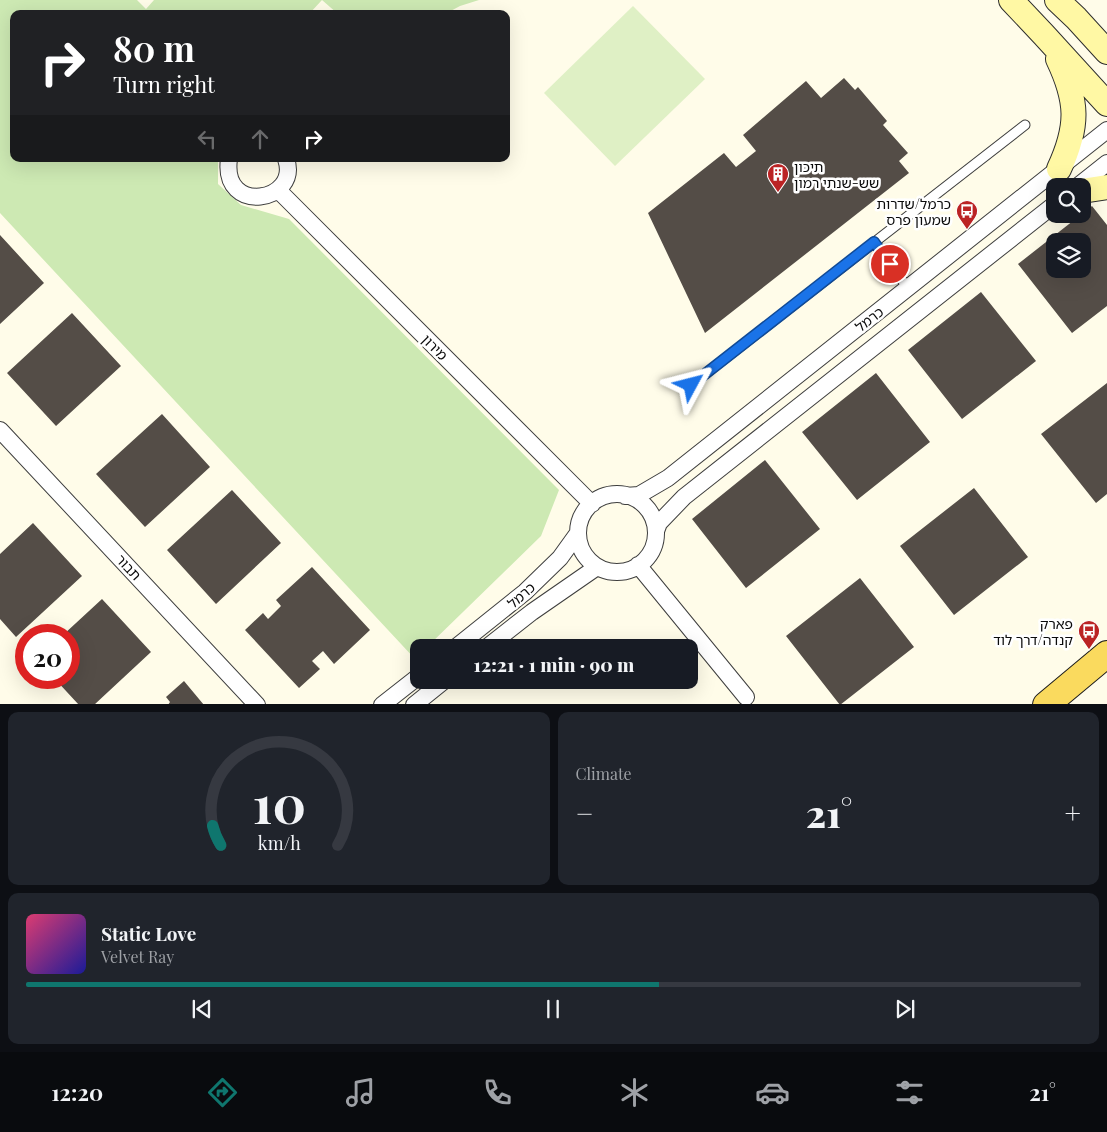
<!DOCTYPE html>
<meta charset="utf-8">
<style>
body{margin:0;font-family:"Playfair Display","Noto Sans Hebrew",serif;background:#20242c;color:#f1f3f6;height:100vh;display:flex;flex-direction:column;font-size:19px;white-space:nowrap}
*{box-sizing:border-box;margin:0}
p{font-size:16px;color:#9ea1a6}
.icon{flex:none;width:28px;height:28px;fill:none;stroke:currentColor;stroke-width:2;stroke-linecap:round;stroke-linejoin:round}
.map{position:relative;height:704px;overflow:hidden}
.sheet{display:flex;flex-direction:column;gap:8px;padding:8px;background:#0d0f14;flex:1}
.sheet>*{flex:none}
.guide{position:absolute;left:10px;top:10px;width:500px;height:152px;border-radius:10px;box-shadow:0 5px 20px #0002;background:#202124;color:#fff;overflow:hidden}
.buttons{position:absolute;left:1046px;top:178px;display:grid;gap:10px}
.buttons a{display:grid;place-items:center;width:45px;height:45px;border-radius:10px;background:#171b24;box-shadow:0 5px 20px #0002;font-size:25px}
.speed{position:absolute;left:15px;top:624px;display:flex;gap:10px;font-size:25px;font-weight:700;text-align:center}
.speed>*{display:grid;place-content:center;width:65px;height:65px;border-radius:50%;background:#171b24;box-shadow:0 5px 20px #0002;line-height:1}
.speed .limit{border:8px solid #d22;background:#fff;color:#111}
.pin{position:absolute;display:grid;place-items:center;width:42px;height:42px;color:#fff;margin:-21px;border:2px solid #fff;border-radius:50%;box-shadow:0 1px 5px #0007}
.me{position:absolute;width:55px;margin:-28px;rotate:52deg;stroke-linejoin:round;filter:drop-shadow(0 0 4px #0008)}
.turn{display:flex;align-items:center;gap:18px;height:105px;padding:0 20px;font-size:22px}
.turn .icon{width:65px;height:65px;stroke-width:2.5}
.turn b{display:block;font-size:35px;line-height:42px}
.lanes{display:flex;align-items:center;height:48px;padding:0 20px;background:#0003;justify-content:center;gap:25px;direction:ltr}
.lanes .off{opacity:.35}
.big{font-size:38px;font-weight:800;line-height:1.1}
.sheet .card{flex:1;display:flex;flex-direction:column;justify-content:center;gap:8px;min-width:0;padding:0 18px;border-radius:10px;background:#20242c}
.sheet .dial{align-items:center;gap:0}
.dial svg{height:130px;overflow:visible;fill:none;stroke:#363941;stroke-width:7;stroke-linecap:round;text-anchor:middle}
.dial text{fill:#f1f3f6;stroke:none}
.song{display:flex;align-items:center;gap:15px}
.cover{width:60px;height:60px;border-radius:8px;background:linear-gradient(135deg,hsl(340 70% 55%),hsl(240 70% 35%))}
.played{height:5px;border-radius:2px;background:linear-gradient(90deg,#0f766e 60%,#363941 60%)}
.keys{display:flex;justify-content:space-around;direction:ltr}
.heat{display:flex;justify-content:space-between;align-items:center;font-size:28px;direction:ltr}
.sheet .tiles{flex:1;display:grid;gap:8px;grid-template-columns:1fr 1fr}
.card:last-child{grid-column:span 2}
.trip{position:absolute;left:410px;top:639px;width:288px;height:50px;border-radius:10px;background:#171b24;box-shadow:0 5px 20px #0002;font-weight:800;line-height:50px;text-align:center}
.tab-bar{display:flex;height:80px;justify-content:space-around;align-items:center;background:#090b0e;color:#9ea1a6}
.tab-bar .icon{width:35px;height:35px}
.tab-bar .selected{color:#0f766e}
.tab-bar b{font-size:22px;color:#f1f3f6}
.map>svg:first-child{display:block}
.green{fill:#cde9b3}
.pitch{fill:#dff0c5}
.building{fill:#544d47;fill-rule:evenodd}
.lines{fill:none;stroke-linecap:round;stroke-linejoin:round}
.lane-casing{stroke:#3e3e3e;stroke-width:11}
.street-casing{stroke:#3e3e3e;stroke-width:18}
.secondary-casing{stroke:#2d2d2d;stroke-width:26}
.primary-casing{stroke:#1c1c1c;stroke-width:28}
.lane{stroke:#fff;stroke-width:9}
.street{stroke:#fff;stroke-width:16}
.secondary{stroke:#fff8a4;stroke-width:24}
.primary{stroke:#fada5e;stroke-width:26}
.route-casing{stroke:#114b97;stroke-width:12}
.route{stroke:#1a73e8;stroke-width:9}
.labels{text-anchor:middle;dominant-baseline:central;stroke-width:5;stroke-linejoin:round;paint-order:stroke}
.poi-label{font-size:14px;fill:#0b0b0b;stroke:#fff;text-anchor:end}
.street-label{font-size:14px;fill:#0b0b0b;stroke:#fff}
</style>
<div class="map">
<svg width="1107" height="705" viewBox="0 0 1107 705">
<rect width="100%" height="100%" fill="#fffce9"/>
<path class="green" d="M0,0H137L146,9L154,0H322L309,14H14V159H218V184L241,205L289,219L559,490L541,536L427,647L419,648V655L415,659L0,213Z
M322,0H479L460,6L445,14H338Z"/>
<path class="pitch" d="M633,6L705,79L615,166L544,93Z"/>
<path class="building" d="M844,78L855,90L858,87L887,121L883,125L908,153L899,161L909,173L705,333L648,213L724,153L736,167L756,151L743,135L806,81L821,98Z
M1092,206L1107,225V306L1072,333L1018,264ZM1055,241H1082V269H1055Z
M0,235L44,283L0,324Z
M981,292L1036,361L962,419L908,350Z
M72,313L121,366L56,426L7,373Z
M876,373L930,442L857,500L802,432Z
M1107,383V494L1096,503L1041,434Z
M162,414L210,467L145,527L96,474Z
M765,460L820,529L746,588L692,519Z
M974,488L1028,557L954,615L900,546Z
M232,490L281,543L216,604L167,550Z
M33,523L82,576L16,637L0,619V554Z
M312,567L370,630L334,664L323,651L312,661L320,669L299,688L245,630L263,613L268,619L281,606L276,600Z
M860,578L914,647L840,705L786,636Z
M102,599L151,652L94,705H79L54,678H69V635H63Z
M184,681L204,705H168L170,702L166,697Z"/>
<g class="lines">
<g class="lane-casing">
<path id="lane" d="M874,242L908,288
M691,385L1025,125"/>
</g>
<g class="street-casing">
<path id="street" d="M229,159C221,216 301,202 286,159
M1078,186L1107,163
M278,190L592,504
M0,430L257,705
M578 533a39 39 0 1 1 78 0a39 39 0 1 1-78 0Z
M625,496L639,495L668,478L1107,130
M656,531L659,523L684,497L1055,204
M638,565L746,697
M455,648L525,592L560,558L578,533
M486,648L532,612L597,567
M382,705L419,676
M414,705L445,680"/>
</g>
<g class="secondary-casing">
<path id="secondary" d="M1011,0L1044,35L1107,104
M1057,0L1076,18L1107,52
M1058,59C1078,101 1079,126 1059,169
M1082,191L1107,187"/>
</g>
<g class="primary-casing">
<path id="primary" d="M1046,705L1107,654"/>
</g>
<use href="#lane" class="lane"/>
<use href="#street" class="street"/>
<use href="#secondary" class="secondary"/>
<use href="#primary" class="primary"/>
</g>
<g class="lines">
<g class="route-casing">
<path id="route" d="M691,385L874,242L890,264"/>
</g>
<use href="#route" class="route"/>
</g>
<defs>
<g id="building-pin" transform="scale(1.125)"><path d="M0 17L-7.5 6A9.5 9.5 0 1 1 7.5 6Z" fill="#bb2324" stroke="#fff"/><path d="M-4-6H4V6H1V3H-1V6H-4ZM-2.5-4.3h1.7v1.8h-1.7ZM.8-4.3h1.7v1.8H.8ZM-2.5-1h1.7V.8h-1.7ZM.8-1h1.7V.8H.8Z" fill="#fff"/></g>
<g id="bus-pin" transform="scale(1.125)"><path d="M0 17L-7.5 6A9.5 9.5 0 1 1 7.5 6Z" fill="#bb2324" stroke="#fff"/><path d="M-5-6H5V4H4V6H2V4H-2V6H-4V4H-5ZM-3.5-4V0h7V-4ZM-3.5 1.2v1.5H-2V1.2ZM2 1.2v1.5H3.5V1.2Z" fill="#fff"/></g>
</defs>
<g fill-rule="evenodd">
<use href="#building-pin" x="778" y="174"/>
<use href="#bus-pin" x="967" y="211"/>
<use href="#bus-pin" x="1089" y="631"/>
</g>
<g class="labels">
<g class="poi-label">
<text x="794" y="166" text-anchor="start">תיכון<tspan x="794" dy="16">שש-שנתי רמון</tspan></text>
<text x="951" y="203">כרמל/שדרות<tspan x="951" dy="16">שמעון פרס</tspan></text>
<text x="1073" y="623">פארק<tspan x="1073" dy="16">קנדה/דרך לוד</tspan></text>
</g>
<g class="street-label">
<text transform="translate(869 319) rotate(-38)">כרמל</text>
<text transform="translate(435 347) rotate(45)">מירון</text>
<text transform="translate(129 567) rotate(47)">תבור</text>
<text transform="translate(521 595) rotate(-41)">כרמל</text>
</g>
</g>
</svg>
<div class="buttons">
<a><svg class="icon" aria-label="search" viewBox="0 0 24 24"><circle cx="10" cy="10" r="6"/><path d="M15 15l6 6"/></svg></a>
<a><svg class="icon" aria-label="layers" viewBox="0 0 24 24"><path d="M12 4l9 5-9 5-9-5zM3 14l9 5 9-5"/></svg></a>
</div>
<div class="speed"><div class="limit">20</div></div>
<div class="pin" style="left:890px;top:264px;background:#d93025"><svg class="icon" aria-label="arrive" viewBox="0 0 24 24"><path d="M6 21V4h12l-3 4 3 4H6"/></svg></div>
<svg class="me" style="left:691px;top:385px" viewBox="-20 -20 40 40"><path d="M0-17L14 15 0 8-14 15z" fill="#1a73e8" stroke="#fff" stroke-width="4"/></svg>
<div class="trip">12:21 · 1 min · 90 m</div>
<div class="guide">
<div class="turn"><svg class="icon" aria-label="right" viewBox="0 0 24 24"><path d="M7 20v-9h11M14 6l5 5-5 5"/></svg><div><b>80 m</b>Turn right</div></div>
<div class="lanes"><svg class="icon off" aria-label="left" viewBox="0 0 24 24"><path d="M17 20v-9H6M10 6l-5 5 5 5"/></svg><svg class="icon off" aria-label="ahead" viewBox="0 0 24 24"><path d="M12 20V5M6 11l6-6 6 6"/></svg><svg class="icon" aria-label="right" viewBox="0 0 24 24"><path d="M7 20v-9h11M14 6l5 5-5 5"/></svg></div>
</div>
</div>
<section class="sheet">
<div class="tiles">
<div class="card dial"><svg viewBox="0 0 100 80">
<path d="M14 69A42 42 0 1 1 86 69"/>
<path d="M14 69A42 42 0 0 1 9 57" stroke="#0f766e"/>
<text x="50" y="56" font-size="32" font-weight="700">10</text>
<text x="50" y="72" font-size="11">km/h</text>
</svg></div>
<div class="card"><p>Climate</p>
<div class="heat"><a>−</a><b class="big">21°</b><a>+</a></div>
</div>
<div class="card">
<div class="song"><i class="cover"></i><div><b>Static Love</b><p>Velvet Ray</p></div></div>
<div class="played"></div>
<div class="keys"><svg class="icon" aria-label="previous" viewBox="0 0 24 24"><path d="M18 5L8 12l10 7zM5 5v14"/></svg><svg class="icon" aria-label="pause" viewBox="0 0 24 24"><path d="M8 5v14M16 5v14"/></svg><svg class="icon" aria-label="next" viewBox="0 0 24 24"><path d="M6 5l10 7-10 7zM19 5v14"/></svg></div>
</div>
</div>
</section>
<nav class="tab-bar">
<b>12:20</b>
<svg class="icon selected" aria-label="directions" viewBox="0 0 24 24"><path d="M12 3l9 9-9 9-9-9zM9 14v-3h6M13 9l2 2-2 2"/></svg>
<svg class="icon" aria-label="music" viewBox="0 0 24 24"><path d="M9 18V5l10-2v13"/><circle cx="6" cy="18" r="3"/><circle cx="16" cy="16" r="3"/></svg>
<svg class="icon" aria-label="phone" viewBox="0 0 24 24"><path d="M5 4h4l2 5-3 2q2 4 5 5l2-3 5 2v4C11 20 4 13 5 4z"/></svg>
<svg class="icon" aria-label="climate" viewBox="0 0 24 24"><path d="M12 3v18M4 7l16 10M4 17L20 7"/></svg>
<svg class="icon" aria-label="car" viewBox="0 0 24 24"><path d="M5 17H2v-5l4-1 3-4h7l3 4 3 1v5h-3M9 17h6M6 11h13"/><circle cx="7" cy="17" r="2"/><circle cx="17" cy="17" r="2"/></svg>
<svg class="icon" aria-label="filters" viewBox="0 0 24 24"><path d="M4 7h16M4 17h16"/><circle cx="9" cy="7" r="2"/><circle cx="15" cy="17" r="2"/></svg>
<b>21°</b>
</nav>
